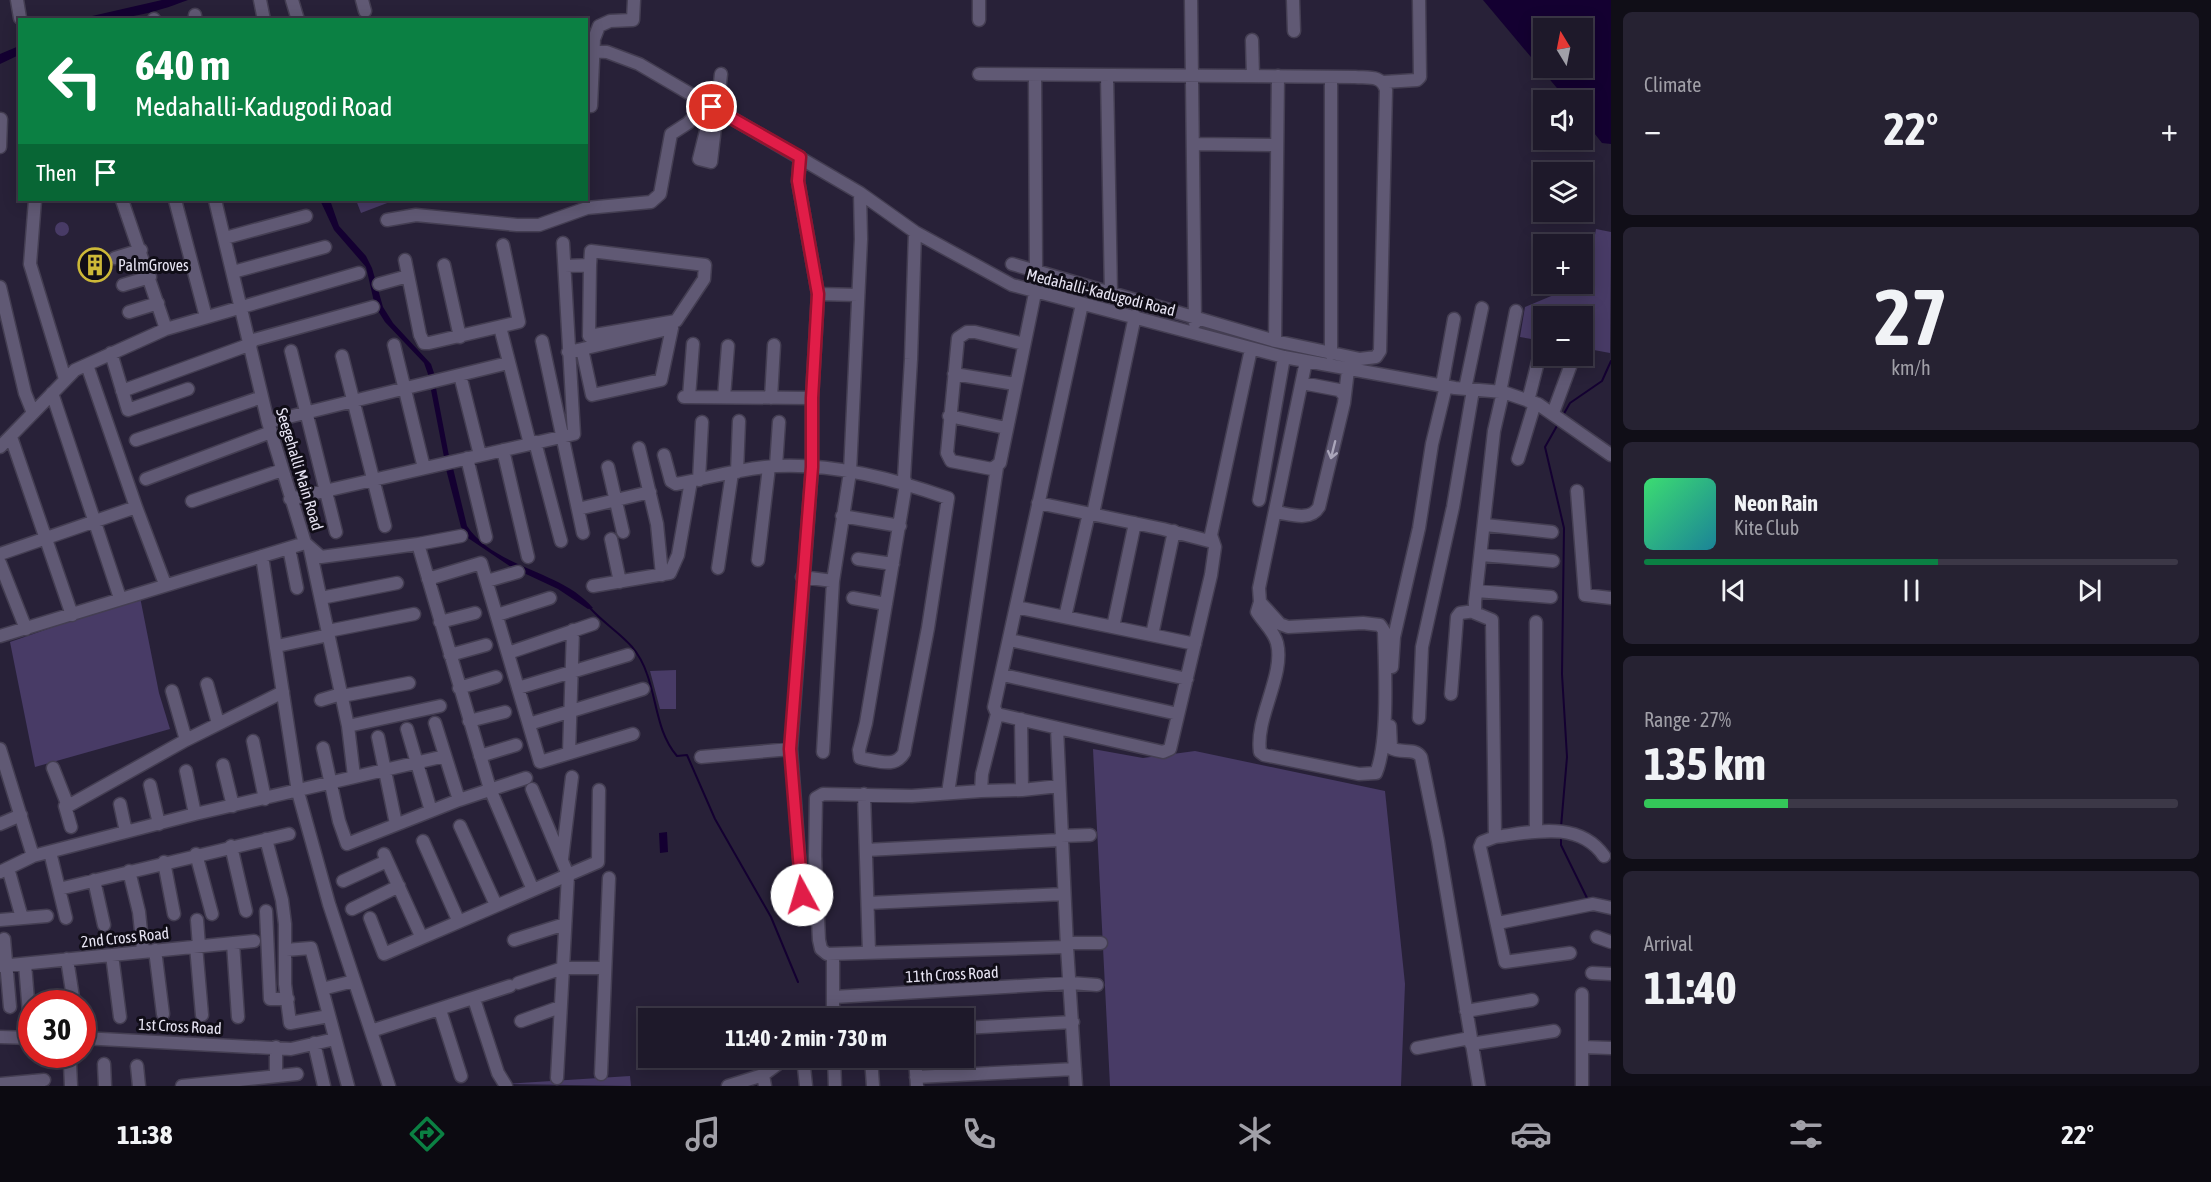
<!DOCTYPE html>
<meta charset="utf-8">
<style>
body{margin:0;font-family:"Asap Condensed",sans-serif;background:#262232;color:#f1f3f6;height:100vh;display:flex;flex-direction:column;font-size:22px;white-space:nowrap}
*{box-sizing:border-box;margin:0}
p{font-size:20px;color:#a1a0a8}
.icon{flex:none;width:33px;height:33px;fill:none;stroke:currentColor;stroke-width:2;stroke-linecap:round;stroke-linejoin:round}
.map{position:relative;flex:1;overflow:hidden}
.panel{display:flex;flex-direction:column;gap:12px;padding:12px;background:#100e17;width:600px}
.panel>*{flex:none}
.banner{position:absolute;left:18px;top:18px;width:570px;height:183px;border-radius:0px;box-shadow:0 3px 15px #0003,0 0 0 2px #3c3847;background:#0b8043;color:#fff;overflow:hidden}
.needle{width:39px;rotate:350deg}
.fabs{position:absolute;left:1533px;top:18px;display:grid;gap:12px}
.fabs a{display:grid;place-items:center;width:60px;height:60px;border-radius:0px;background:#1e192a;box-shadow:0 3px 15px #0003,0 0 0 2px #3c3847;font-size:30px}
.speed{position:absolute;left:18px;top:990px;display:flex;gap:12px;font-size:30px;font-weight:700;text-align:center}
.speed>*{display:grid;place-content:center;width:78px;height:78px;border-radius:50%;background:#1e192a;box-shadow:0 3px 15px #0003,0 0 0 2px #3c3847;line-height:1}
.speed .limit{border:9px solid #d22;background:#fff;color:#111}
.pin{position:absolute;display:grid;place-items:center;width:51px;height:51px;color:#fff;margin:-26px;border:3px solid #fff;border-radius:50%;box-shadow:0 2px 6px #0007}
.me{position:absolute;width:66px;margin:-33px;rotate:354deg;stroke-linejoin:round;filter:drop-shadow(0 0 4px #0008)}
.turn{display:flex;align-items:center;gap:21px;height:126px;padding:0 18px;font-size:27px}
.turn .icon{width:78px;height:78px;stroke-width:2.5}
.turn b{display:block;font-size:42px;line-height:51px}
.then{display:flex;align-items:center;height:57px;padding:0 18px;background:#0003;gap:12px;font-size:22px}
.big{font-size:45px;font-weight:700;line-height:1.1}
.panel .card{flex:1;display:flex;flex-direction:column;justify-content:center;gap:9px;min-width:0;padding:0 21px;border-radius:9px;background:#262232}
.panel .dial{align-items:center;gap:0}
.dial b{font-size:78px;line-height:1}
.song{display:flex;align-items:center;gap:18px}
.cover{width:72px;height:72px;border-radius:9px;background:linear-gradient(135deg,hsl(140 70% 55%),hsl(190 70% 35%))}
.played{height:6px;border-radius:3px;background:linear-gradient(90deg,#0b8043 55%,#3c3847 55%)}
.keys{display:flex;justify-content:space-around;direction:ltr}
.heat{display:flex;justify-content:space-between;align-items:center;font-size:33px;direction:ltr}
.charge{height:9px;border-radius:4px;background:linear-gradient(90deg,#34c759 27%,#3c3847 0)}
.trip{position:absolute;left:638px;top:1008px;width:336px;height:60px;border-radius:0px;background:#1e192a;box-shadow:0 3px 15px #0003,0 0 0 2px #3c3847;font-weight:700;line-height:60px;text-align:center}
.tab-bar{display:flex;height:96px;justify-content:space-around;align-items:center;background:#0c0a11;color:#a1a0a8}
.tab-bar .icon{width:42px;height:42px}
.tab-bar .active{color:#0b8043}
.tab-bar b{font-size:27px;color:#f1f3f6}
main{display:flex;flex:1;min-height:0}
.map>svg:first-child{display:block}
.green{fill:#483b66}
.water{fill:#140031;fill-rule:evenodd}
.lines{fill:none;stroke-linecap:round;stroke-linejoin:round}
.stream{stroke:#140031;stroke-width:2}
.minor-casing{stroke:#443e52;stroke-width:15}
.minor{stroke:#605974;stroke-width:12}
.oneway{stroke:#aaa5ba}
.route-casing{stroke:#92132f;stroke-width:15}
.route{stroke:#e11d48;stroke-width:10}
.labels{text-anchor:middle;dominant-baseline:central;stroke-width:6;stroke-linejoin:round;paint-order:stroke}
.poi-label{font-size:16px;fill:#e7e4f3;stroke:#100d17;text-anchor:start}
.street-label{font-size:16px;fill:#e7e4f3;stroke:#100d17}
</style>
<main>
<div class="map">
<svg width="1611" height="1086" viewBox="0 0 1611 1086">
<rect width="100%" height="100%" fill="#282138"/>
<path class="green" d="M356,200H395L361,213Z
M55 229a7 7 0 1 1 14 0a7 7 0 1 1-14 0Z
M1596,229L1611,232L1610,353L1583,348L1582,316H1544L1543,341L1520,337L1525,307L1587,281Z
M140,597L159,693L170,729L35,767L10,642Z
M676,670V709H660L650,671Z
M1093,749L1143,758L1195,751L1385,791L1405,984L1401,1086H1110Z
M630,1076L631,1086L503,1084Z"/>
<path class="water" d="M162,0H188C146,16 123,20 79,19Z
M1483,0H1611V144L1602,143L1583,119L1582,100H1567ZM1582,28V68H1544V28Z
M19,46V55L0,64V54Z
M320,200H330L339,226L366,256L372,268L383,307L393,323L431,364L435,376L429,377L424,363L385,322L375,306L366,267L334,230Z
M436,388L449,456L444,457L431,390Z
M453,468L467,526C496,569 561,570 593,608L588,609L558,589L511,567L468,538L461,527L446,469Z
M667,832L668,852L660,853L659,833Z"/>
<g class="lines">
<path class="stream" d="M1562,417L1570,403L1602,381L1611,361
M1558,424L1545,447L1564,528L1562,674L1567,757L1561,827
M590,608C613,633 635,639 647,674C657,701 657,733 677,756L687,755L715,819L771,917L798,982
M1561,835V845L1587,898"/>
<g class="minor-casing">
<path id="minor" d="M17,0L20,18
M260,0L264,20
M292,0L298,20
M362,0L365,11
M979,0V20
M1191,0L1195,323
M1293,0L1294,31
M195,15V20
M154,19V20
M1252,40L1253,76
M586,51L607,52L639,64L860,193L915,232L1012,285L1284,357L1455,388L1503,392L1538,404L1611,455
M979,74L1355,77C1369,78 1382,75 1386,90L1380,351L1376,357L1360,359L1275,341L1012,264
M1035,76L1036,273
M1107,76L1111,294
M1331,77V354
M1384,82L1417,80L1420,77L1419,0
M591,106L594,39L599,26L610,21L633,20L634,0
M712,107L699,159L711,162L721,74
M1194,144L1277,145
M0,147L1,119
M800,157L798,181L818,294L812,398V467L791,749L802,895
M35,200L30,264L65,379
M122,200L166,329
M175,200L206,317
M387,220L416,215L517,225H539L587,208L651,202L660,194L671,134L688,123L706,104
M225,238L306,216
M115,258L141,250
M405,260L420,335L424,343H429L519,322L503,245
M444,265L460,337
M565,266L590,265L591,251L705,265L704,279L676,321L589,336L590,265
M233,272L325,247
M379,284L408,276
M123,285L150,277
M0,287L25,393L33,413
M818,294L858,295
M1082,304L994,707L997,714L1163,752L1170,749L1211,575L1215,547L1211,535L1251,349
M129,312L158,303
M500,327L530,444
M250,341L373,307
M542,341L583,533
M1275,341L1278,76
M1024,344L975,332H967L958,338L947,453L951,461L992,469L1000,463L1035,293
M394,345L424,468
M291,351L336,532
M568,352L582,349L592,395L661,380L672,328L582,349
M111,353L128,410L188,389
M342,356L385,526
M87,365L136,507L165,584
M954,374L1015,384
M460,375L480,455
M1302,383L1339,390L1343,394
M1442,385L1454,319
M1465,389L1482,308
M122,391L251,344
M1500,392L1516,311
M1503,392L1494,431L1475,602V613L1492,620L1495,837L1482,842L1480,847L1505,962L1570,953
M52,393L120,598
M684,397L812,398
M689,397L693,344
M724,397L728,346
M771,398L774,345
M1528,401L1541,350
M1553,413L1570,367
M949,416L1006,428
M268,422L508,363
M11,437L72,615
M136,440L262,397
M535,442L561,541
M0,447L75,370L166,329L359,273
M639,448L657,524L662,575
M503,450L528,557
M664,455L671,481L676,484C709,478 742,468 776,466C834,463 895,479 948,498L928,628L904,753C895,768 879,761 864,759L860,758L859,750L866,723L906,484L904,478L911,359L915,232
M467,458L486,537
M1518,459L1535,403
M776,466L779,422
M608,467L623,532
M737,472L739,421
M146,479L271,432
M699,480L702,422
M1577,491L1585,595L1611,598
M290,499L574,434L563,243
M1259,500L1284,357
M192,501L282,470
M1038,503L1163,529L1213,542
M578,509L650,492
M1275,512C1290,514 1310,522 1319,507L1344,403L1348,370
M1093,514L1135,316
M842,516L900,526
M1485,525L1552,532
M611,539L620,582
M305,543L321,557L418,544L490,789L533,890L598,862L599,790
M418,544L461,536
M289,548L297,588
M310,549L348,726L354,776
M0,554L136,507
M1481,555L1553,561
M262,556L298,792L329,904L389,1086
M858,559L893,564
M758,560L769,467
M0,563L26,629
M718,568L732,473
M802,577L833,581
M428,579L481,563L540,762L633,734
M487,581L518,572
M593,586L670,573L678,555L691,481
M1477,591L1551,597
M321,598L397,583
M853,598L886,604
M1260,602L1257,612C1263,622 1274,631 1277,643C1285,676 1255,717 1260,752L1264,755L1359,774L1376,773C1389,742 1385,667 1384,631L1380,625L1363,623L1288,627L1280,624L1260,602L1259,588L1306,361
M1016,607L1195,644
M497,615L550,598
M1065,617L1089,513
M440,622L475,613
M1113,627L1135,523
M328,631L414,614
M1152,635L1174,531
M0,636L305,543L268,422L215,200
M1010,640L1187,679
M277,646L329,635
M508,653L593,624
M450,655L486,645
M1392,667L1394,637L1419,528L1432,444L1446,386
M1003,675L1178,714
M207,684L218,723
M459,688L496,677
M518,688L628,655
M172,691L186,740
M1451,694L1457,617L1460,613L1475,611
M342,696L409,683
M321,700L341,694
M997,714L982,774L981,791L912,796L823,794L816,798L815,856L819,940L821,949L827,954L1067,947L1057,728
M1419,718L1422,647L1453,507L1473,390
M469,721L505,712
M435,723L459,800
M529,724L643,689
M348,726L440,706
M1390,726L1391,748C1401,754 1415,747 1421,757L1438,841L1479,1086
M407,729L431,811
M378,737L396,824
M253,741L265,799
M323,748L339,821L347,844L459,800L526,778
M0,749L33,856
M823,752L833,581L850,472L861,239L860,193
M569,753L573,630
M480,756L516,745
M701,757L791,749
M223,765L233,806
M53,768L68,806L186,740L283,692
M186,771L195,814
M150,785L159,824
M532,789L568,875L557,1078
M1022,790L1059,786
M981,791L1022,790L1021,719
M948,793L997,467
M864,794L869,952
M120,804L126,832
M65,806L71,827
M0,824L21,815
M460,826L496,905
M1536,832V622
M1061,836L1090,835
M1495,837C1533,832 1579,820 1604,856
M266,839L282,900L285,924V984L290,1023L329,1016
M423,841L458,920
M231,846L246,911
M866,850L1061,840
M50,852L66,918
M196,854L212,914
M384,854L421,936
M562,859L572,777
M164,862L174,914
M8,868L22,918
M129,871L139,912L143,951
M0,872L33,856L195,814L445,756
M94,880L104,925
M343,881L387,861
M59,889L289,834
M868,903L1064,894
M352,909L399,886
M266,911L270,999H288
M370,918L384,954L533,890
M0,920L47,916
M197,920L199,946
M1498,923L1593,904L1611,908
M1597,937L1611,942
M4,939L10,1007
M514,940L565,924
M233,943L238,1017
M1067,943H1101
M196,946L202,1015
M1067,947L1076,1086
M155,950L163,1014
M286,950L311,948L348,1086
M833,954V1018
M112,955L120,1017
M67,959L74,1004
M25,964L29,1013
M0,966L254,941
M1592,973L1611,974
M518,983L563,968H604
M322,989L354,981
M834,997L1071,983L1097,985
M474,999L498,1073L506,1086
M440,1010L461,1076
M1466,1011L1532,1000
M521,1021L560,1007
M963,1028L1073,1022
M371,1031L510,986
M0,1037L32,1038
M82,1038L291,1049L335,1039
M314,1043L324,1086
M1471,1044L1554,1031
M1582,1047V994
M1417,1048L1470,1038
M803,1058L806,1086
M834,1058L835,1086
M871,1058L873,1086
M915,1058L917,1086
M70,1064L71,1086
M104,1064L105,1086
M137,1066L139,1086
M601,1074L609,878
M276,1076V1047
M916,1077L1075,1069
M0,1084L44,1080
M182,1086L297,1074
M728,1086L763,1075
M765,1086L763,1075L786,1058
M1582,1086V1047L1611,1048"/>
</g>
<use href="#minor" class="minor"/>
</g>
<defs><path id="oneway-shaft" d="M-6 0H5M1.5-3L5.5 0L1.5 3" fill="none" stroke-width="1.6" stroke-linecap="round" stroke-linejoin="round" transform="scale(1.5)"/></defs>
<use class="oneway" href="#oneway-shaft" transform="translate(1333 450) rotate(104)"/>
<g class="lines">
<g class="route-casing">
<path id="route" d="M712,107L800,157L798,181L818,294L812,398V467L790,749L802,895"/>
</g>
<use href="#route" class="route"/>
</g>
<defs>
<g id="building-ring" transform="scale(1.725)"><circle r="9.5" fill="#100d17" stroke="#cdb938" stroke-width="1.5"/><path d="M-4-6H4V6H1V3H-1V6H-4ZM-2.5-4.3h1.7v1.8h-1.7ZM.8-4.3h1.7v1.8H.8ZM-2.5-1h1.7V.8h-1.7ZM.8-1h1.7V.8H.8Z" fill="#cdb938"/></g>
</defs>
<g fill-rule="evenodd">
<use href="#building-ring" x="95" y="265"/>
</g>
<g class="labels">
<g class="poi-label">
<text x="118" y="265">PalmGroves</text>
</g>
<g class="street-label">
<text transform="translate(1101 292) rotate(14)">Medahalli-Kadugodi Road</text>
<text transform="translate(300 469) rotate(73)">Seegehalli Main Road</text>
<text transform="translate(125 937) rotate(-6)">2nd Cross Road</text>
<text transform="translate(952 974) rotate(-3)">11th Cross Road</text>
<text transform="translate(180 1026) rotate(3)">1st Cross Road</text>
</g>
</g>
</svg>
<div class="fabs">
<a><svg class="needle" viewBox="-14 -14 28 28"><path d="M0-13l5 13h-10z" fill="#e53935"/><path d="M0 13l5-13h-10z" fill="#a1a0a8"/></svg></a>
<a><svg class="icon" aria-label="sound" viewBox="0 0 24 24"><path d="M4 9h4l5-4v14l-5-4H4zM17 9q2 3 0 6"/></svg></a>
<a><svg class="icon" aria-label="layers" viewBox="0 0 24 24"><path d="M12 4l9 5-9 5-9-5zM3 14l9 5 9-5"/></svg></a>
<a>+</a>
<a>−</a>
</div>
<div class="speed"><div class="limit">30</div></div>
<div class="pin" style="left:712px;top:107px;background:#d93025"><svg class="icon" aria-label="arrive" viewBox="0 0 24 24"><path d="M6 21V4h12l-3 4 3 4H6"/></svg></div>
<svg class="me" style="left:802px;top:895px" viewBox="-20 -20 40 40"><circle r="19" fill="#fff"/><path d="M0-13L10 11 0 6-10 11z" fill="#e11d48"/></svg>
<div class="trip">11:40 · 2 min · 730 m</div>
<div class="banner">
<div class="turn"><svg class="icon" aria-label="left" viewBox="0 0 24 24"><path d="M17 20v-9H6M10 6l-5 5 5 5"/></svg><div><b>640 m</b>Medahalli-Kadugodi Road</div></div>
<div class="then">Then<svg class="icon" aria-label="arrive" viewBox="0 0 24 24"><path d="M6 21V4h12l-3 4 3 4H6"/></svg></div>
</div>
</div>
<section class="panel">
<div class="card"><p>Climate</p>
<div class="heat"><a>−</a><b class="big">22°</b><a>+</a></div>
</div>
<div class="card dial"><b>27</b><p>km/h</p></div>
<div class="card">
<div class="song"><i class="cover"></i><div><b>Neon Rain</b><p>Kite Club</p></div></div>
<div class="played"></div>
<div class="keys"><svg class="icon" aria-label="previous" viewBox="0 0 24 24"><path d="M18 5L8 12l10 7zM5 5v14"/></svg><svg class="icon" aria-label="pause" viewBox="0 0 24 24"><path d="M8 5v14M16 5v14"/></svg><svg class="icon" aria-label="next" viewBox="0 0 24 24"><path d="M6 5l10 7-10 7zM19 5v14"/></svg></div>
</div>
<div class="card"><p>Range · 27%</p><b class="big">135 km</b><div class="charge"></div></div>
<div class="card"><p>Arrival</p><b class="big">11:40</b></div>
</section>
</main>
<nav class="tab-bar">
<b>11:38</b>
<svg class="icon active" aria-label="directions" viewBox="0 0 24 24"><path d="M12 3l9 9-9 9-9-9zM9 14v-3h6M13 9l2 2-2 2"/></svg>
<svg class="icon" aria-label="music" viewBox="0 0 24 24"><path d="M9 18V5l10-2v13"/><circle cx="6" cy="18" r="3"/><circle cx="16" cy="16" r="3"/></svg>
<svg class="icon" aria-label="phone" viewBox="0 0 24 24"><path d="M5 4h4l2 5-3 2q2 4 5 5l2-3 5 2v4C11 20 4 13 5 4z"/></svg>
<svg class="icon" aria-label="climate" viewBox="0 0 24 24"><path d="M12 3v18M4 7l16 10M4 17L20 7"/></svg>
<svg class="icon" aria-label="car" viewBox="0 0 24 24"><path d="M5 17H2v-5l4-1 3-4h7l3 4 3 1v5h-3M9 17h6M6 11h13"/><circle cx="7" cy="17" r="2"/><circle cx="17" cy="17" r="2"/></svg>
<svg class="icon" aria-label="filters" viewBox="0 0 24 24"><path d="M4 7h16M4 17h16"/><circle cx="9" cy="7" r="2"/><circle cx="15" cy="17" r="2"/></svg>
<b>22°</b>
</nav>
